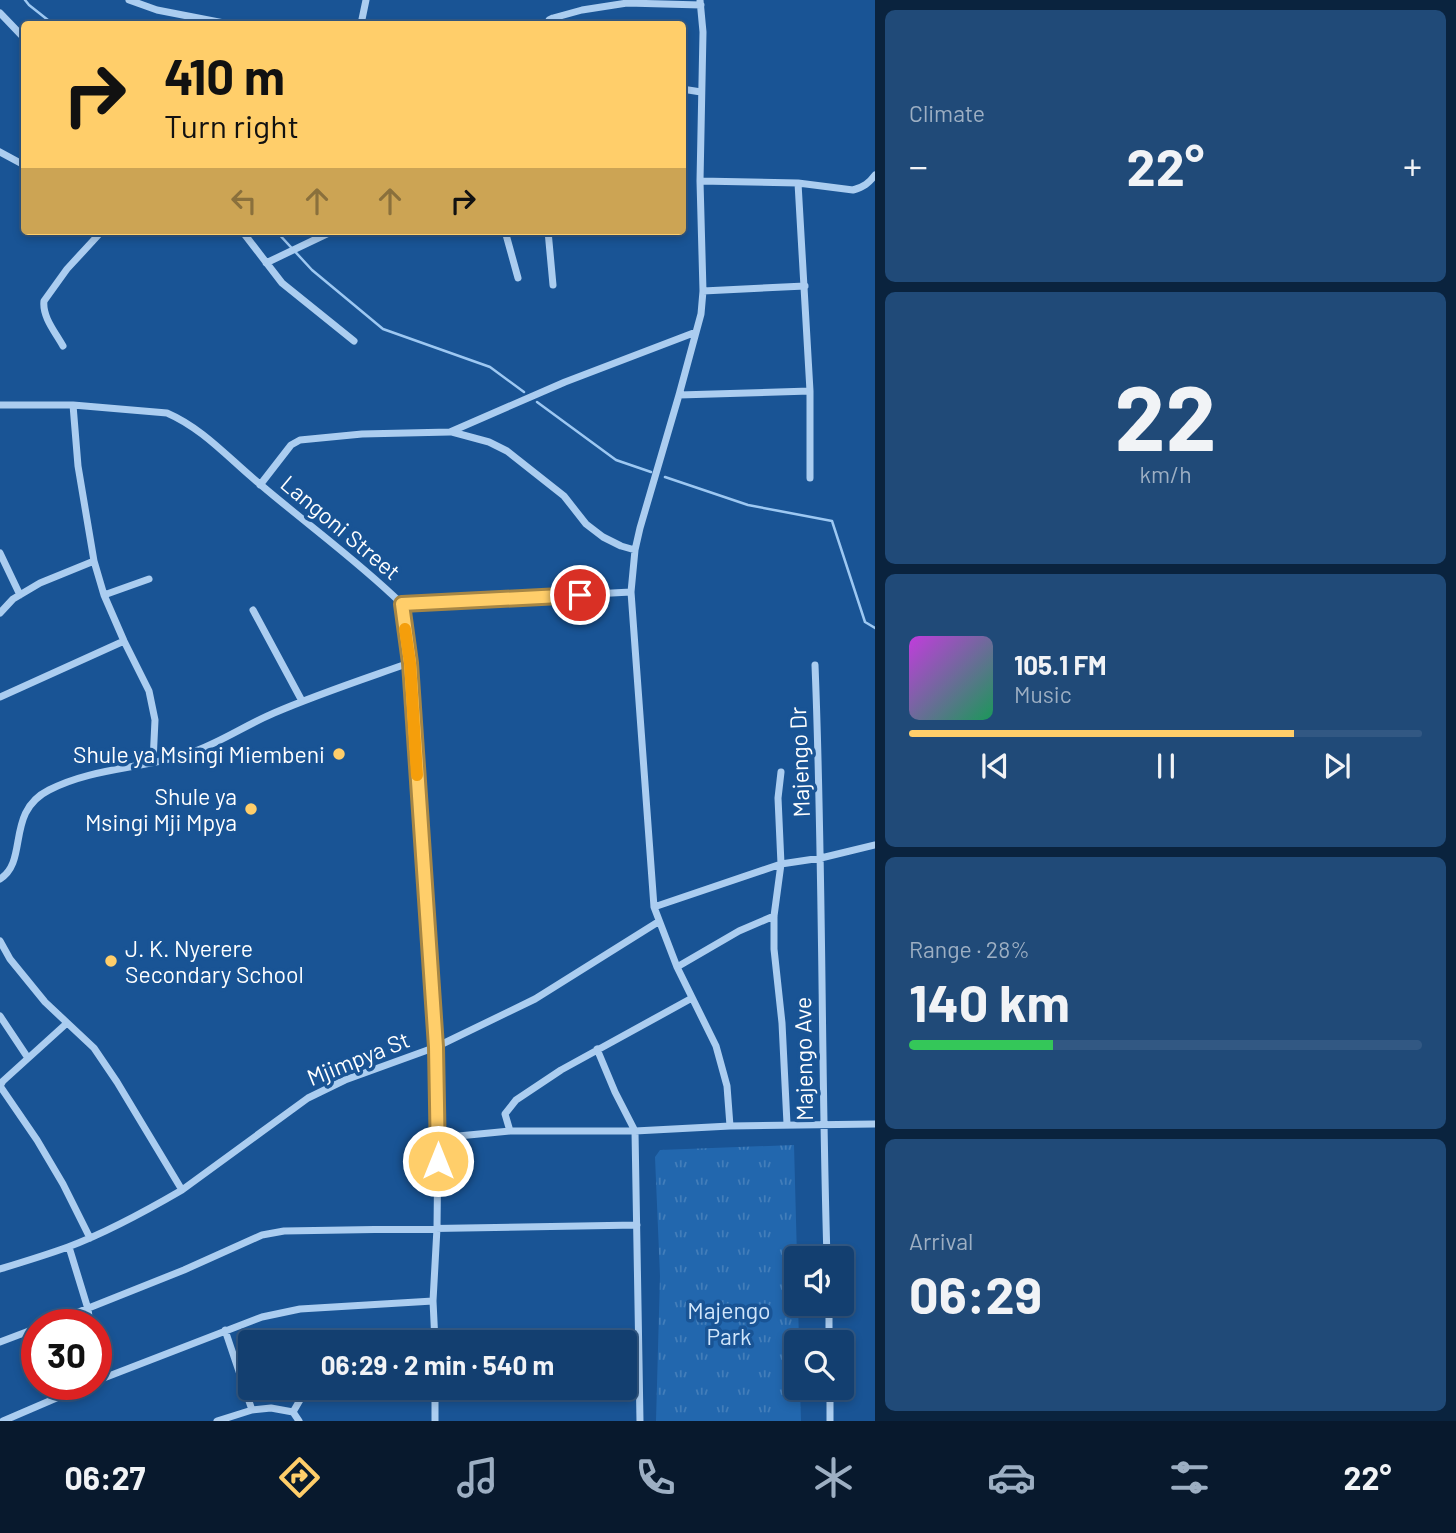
<!DOCTYPE html>
<meta charset="utf-8">
<style>
body{margin:0;font-family:Barlow,sans-serif;background:#204a78;color:#f1f3f6;height:100vh;display:flex;flex-direction:column;font-size:26px;white-space:nowrap}
*{box-sizing:border-box;margin:0}
p{font-size:23px;color:#9dafc3}
.icon{flex:none;width:38px;height:38px;fill:none;stroke:currentColor;stroke-width:2;stroke-linecap:round;stroke-linejoin:round}
.map{position:relative;flex:1;overflow:hidden}
.drawer{display:flex;flex-direction:column;gap:10px;padding:10px;background:#0a233e;width:581px}
.drawer>*{flex:none}
.banner{position:absolute;left:21px;top:21px;width:665px;height:214px;border-radius:7px;box-shadow:0 4px 10px #0003,0 0 0 2px #325883;background:#ffce6a;color:#111;overflow:hidden}
.controls{position:absolute;left:784px;top:1246px;display:grid;gap:14px}
.controls a{display:grid;place-items:center;width:70px;height:70px;border-radius:7px;background:#133f70;box-shadow:0 4px 10px #0003,0 0 0 2px #325883;font-size:35px}
.speed{position:absolute;left:21px;top:1309px;display:flex;gap:14px;font-size:35px;font-weight:700;text-align:center}
.speed>*{display:grid;place-content:center;width:91px;height:91px;border-radius:50%;background:#133f70;box-shadow:0 4px 10px #0003,0 0 0 2px #325883;line-height:1}
.speed .limit{border:10px solid #d22;background:#fff;color:#111}
.pin{position:absolute;display:grid;place-items:center;width:60px;height:60px;color:#fff;margin:-30px;border:4px solid #fff;border-radius:50%;box-shadow:0 2px 7px #0007}
.me{position:absolute;width:77px;margin:-38px;rotate:0deg;stroke-linejoin:round;filter:drop-shadow(0 0 5px #0008)}
.turn{display:flex;align-items:center;gap:24px;height:147px;padding:0 28px;font-size:32px}
.turn .icon{width:91px;height:91px;stroke-width:2.5}
.turn b{display:block;font-size:49px;line-height:60px}
.lanes{display:flex;align-items:center;height:66px;padding:0 28px;background:#0003;justify-content:center;gap:35px;direction:ltr}
.lanes .off{opacity:.35}
.big{font-size:52px;font-weight:700;line-height:1.1}
.drawer .card{flex:1;display:flex;flex-direction:column;justify-content:center;gap:10px;min-width:0;padding:0 24px;border-radius:10px;background:#204a78}
.drawer .dial{align-items:center;gap:0}
.dial b{font-size:91px;line-height:1}
.song{display:flex;align-items:center;gap:21px}
.cover{width:84px;height:84px;border-radius:10px;background:linear-gradient(135deg,hsl(290 70% 55%),hsl(150 70% 35%))}
.played{height:7px;border-radius:4px;background:linear-gradient(90deg,#ffce6a 75%,#325883 75%)}
.keys{display:flex;justify-content:space-around;direction:ltr}
.heat{display:flex;justify-content:space-between;align-items:center;font-size:38px;direction:ltr}
.charge{height:10px;border-radius:5px;background:linear-gradient(90deg,#34c759 28%,#325883 0)}
.trip{position:absolute;left:238px;top:1330px;width:399px;height:70px;border-radius:7px;background:#133f70;box-shadow:0 4px 10px #0003,0 0 0 2px #325883;font-weight:700;line-height:70px;text-align:center}
.dock{display:flex;height:112px;justify-content:space-around;align-items:center;background:#08192d;color:#9dafc3}
.dock .icon{width:49px;height:49px}
.dock .on{color:#ffce6a}
.dock b{font-size:32px;color:#f1f3f6}
main{display:flex;flex:1;min-height:0}
.map>svg:first-child{display:block}
.park{fill:url(#park-tufts)}
.lines{fill:none;stroke-linecap:round;stroke-linejoin:round}
.stream{stroke:#9dc8f2;stroke-width:2.5}
.street{stroke:#abcdf0;stroke-width:7}
.route-casing{stroke:#a68645;stroke-width:18}
.route{stroke:#ffce6a;stroke-width:12}
.slow{stroke:#f59e0b;stroke-width:12}
.poi-dot{fill:#ffce6a;stroke:#195495;stroke-width:2.5}
.labels{text-anchor:middle;dominant-baseline:central;stroke-width:7;stroke-linejoin:round;paint-order:stroke}
.street-label{font-size:23px;fill:#fff;stroke:#195495}
.poi-label{font-size:23px;fill:#fff;stroke:#195495;text-anchor:end}
.park-label{font-size:23px;fill:#d1e6fb;stroke:#195495}
</style>
<main>
<div class="map">
<svg width="875" height="1421" viewBox="0 0 875 1421">
<defs>
<pattern id="park-tufts" width="24" height="20" patternUnits="userSpaceOnUse" patternTransform="scale(1.75)"><rect width="24" height="20" fill="#2267ae"/><path d="M3 7l-1-3M5 7V3M7 7l1-3M15 17l-1-3M17 17v-4M19 17l1-3" fill="none" stroke="#437eba"/></pattern>
</defs>
<rect width="100%" height="100%" fill="#195495"/>
<path class="park" d="M794,1145L797,1258L796,1304H798L799,1342H796V1388H800L801,1421H656L660,1276L655,1157L660,1150Z"/>
<g class="lines">
<path class="stream" d="M25,0L29,5L53,24
M276,231L312,270L383,329L490,367L524,392
M537,402L616,460L651,472
M665,477L748,505L832,521L865,622L875,628"/>
<path class="street" d="M129,0L157,10L229,24
M700,0L703,32L700,181L703,291L701,314L679,395L640,528L635,550L631,592L654,907L677,967L716,1046L727,1086L730,1126
M0,13L24,38
M361,24L366,0
M547,24L549,20L553,18L582,10L627,3L701,5
M682,89L701,92
M0,152L24,165
M700,181L798,183L853,190C864,187 869,183 875,175
M798,183L810,391V478
M242,231L282,283L354,341
M505,231L518,278
M548,231L553,285
M266,263L333,231
M703,291L805,286
M63,346C56,333 42,317 44,301L67,269L102,231
M679,395L810,391
M0,405H73L167,413C204,429 230,460 261,485C308,525 358,561 402,604L409,663L436,1047L438,1138L437,1228L433,1301L435,1342
M73,405L78,466L94,561L104,595L124,641L149,691L155,720L153,762
M452,432L489,442L507,451L564,496L586,524L603,537L621,546L635,550
M260,485L291,445L300,440L362,434L450,432L565,382L696,332
M0,553L20,595
M104,595L149,579
M402,604L631,592
M253,610L302,701
M0,613L13,599L40,583L94,561
M815,665C823,862 821,1060 827,1258
M0,697L124,641
M781,772L778,798L781,864L774,916V949L782,1023L787,1124
M0,879C29,861 5,812 49,790C95,766 150,769 198,750C224,740 248,724 274,713C318,694 364,679 409,663
M654,907L781,864L821,858L875,845
M0,941L10,959L45,1002L94,1048L117,1082L182,1190
M677,967L739,931L774,916
M0,1016L28,1058
M67,1023L3,1081L0,1086L37,1140L63,1184L90,1238
M597,1049L615,1092L635,1131L640,1421
M510,1131L505,1114L516,1100L561,1070L692,998
M438,1138L510,1131H635L730,1126L875,1124
M69,1247L88,1309L90,1325
M0,1269C23,1262 46,1255 68,1247C108,1232 146,1211 182,1190L308,1098L345,1080L436,1047L535,999L658,922
M829,1304V1342
M46,1325L184,1270L262,1235L284,1231L637,1225
M225,1330L252,1410
M0,1342L37,1328
M96,1365L98,1380
M96,1381L262,1317L300,1309L433,1301
M830,1388V1421
M293,1412L307,1388
M3,1421L89,1384
M217,1421L252,1410L271,1408L293,1412L299,1421
M435,1421V1388"/>
</g>
<g class="lines">
<g class="route-casing">
<path id="route" d="M438,1161L436,1047L410,663L402,604L580,595"/>
</g>
<use href="#route" class="route"/>
<path class="slow" d="M405,629L410,663L417,775"/>
</g>
<g class="poi-dot">
<circle cx="339" cy="754" r="7"/>
<circle cx="251" cy="809" r="7"/>
<circle cx="111" cy="961" r="7"/>
</g>
<g class="labels">
<g class="street-label">
<text transform="translate(341 527) rotate(40)">Langoni Street</text>
<text transform="translate(799 762) rotate(-92)">Majengo Dr</text>
<text transform="translate(358 1058) rotate(-22)">Mjimpya St</text>
<text transform="translate(803 1059) rotate(-91)">Majengo Ave</text>
</g>
<g class="poi-label">
<text x="325" y="754">Shule ya Msingi Miembeni</text>
<text x="237" y="796">Shule ya<tspan x="237" dy="26">Msingi Mji Mpya</tspan></text>
<text x="125" y="948" text-anchor="start">J. K. Nyerere<tspan x="125" dy="26">Secondary School</tspan></text>
</g>
<g class="park-label">
<text x="729" y="1310">Majengo<tspan x="729" dy="26">Park</tspan></text>
</g>
</g>
</svg>
<div class="controls">
<a><svg class="icon" aria-label="sound" viewBox="0 0 24 24"><path d="M4 9h4l5-4v14l-5-4H4zM17 9q2 3 0 6"/></svg></a>
<a><svg class="icon" aria-label="search" viewBox="0 0 24 24"><circle cx="10" cy="10" r="6"/><path d="M15 15l6 6"/></svg></a>
</div>
<div class="speed"><div class="limit">30</div></div>
<div class="pin" style="left:580px;top:595px;background:#d93025"><svg class="icon" aria-label="arrive" viewBox="0 0 24 24"><path d="M6 21V4h12l-3 4 3 4H6"/></svg></div>
<svg class="me" style="left:438px;top:1161px" viewBox="-20 -20 40 40"><circle r="17" fill="#ffce6a" stroke="#fff" stroke-width="3"/><path d="M0-11L8 9 0 5-8 9z" fill="#fff"/></svg>
<div class="trip">06:29 · 2 min · 540 m</div>
<div class="banner">
<div class="turn"><svg class="icon" aria-label="right" viewBox="0 0 24 24"><path d="M7 20v-9h11M14 6l5 5-5 5"/></svg><div><b>410 m</b>Turn right</div></div>
<div class="lanes"><svg class="icon off" aria-label="left" viewBox="0 0 24 24"><path d="M17 20v-9H6M10 6l-5 5 5 5"/></svg><svg class="icon off" aria-label="ahead" viewBox="0 0 24 24"><path d="M12 20V5M6 11l6-6 6 6"/></svg><svg class="icon off" aria-label="ahead" viewBox="0 0 24 24"><path d="M12 20V5M6 11l6-6 6 6"/></svg><svg class="icon" aria-label="right" viewBox="0 0 24 24"><path d="M7 20v-9h11M14 6l5 5-5 5"/></svg></div>
</div>
</div>
<section class="drawer">
<div class="card"><p>Climate</p>
<div class="heat"><a>−</a><b class="big">22°</b><a>+</a></div>
</div>
<div class="card dial"><b>22</b><p>km/h</p></div>
<div class="card">
<div class="song"><i class="cover"></i><div><b>105.1 FM</b><p>Music</p></div></div>
<div class="played"></div>
<div class="keys"><svg class="icon" aria-label="previous" viewBox="0 0 24 24"><path d="M18 5L8 12l10 7zM5 5v14"/></svg><svg class="icon" aria-label="pause" viewBox="0 0 24 24"><path d="M8 5v14M16 5v14"/></svg><svg class="icon" aria-label="next" viewBox="0 0 24 24"><path d="M6 5l10 7-10 7zM19 5v14"/></svg></div>
</div>
<div class="card"><p>Range · 28%</p><b class="big">140 km</b><div class="charge"></div></div>
<div class="card"><p>Arrival</p><b class="big">06:29</b></div>
</section>
</main>
<nav class="dock">
<b>06:27</b>
<svg class="icon on" aria-label="directions" viewBox="0 0 24 24"><path d="M12 3l9 9-9 9-9-9zM9 14v-3h6M13 9l2 2-2 2"/></svg>
<svg class="icon" aria-label="music" viewBox="0 0 24 24"><path d="M9 18V5l10-2v13"/><circle cx="6" cy="18" r="3"/><circle cx="16" cy="16" r="3"/></svg>
<svg class="icon" aria-label="phone" viewBox="0 0 24 24"><path d="M5 4h4l2 5-3 2q2 4 5 5l2-3 5 2v4C11 20 4 13 5 4z"/></svg>
<svg class="icon" aria-label="climate" viewBox="0 0 24 24"><path d="M12 3v18M4 7l16 10M4 17L20 7"/></svg>
<svg class="icon" aria-label="car" viewBox="0 0 24 24"><path d="M5 17H2v-5l4-1 3-4h7l3 4 3 1v5h-3M9 17h6M6 11h13"/><circle cx="7" cy="17" r="2"/><circle cx="17" cy="17" r="2"/></svg>
<svg class="icon" aria-label="filters" viewBox="0 0 24 24"><path d="M4 7h16M4 17h16"/><circle cx="9" cy="7" r="2"/><circle cx="15" cy="17" r="2"/></svg>
<b>22°</b>
</nav>
